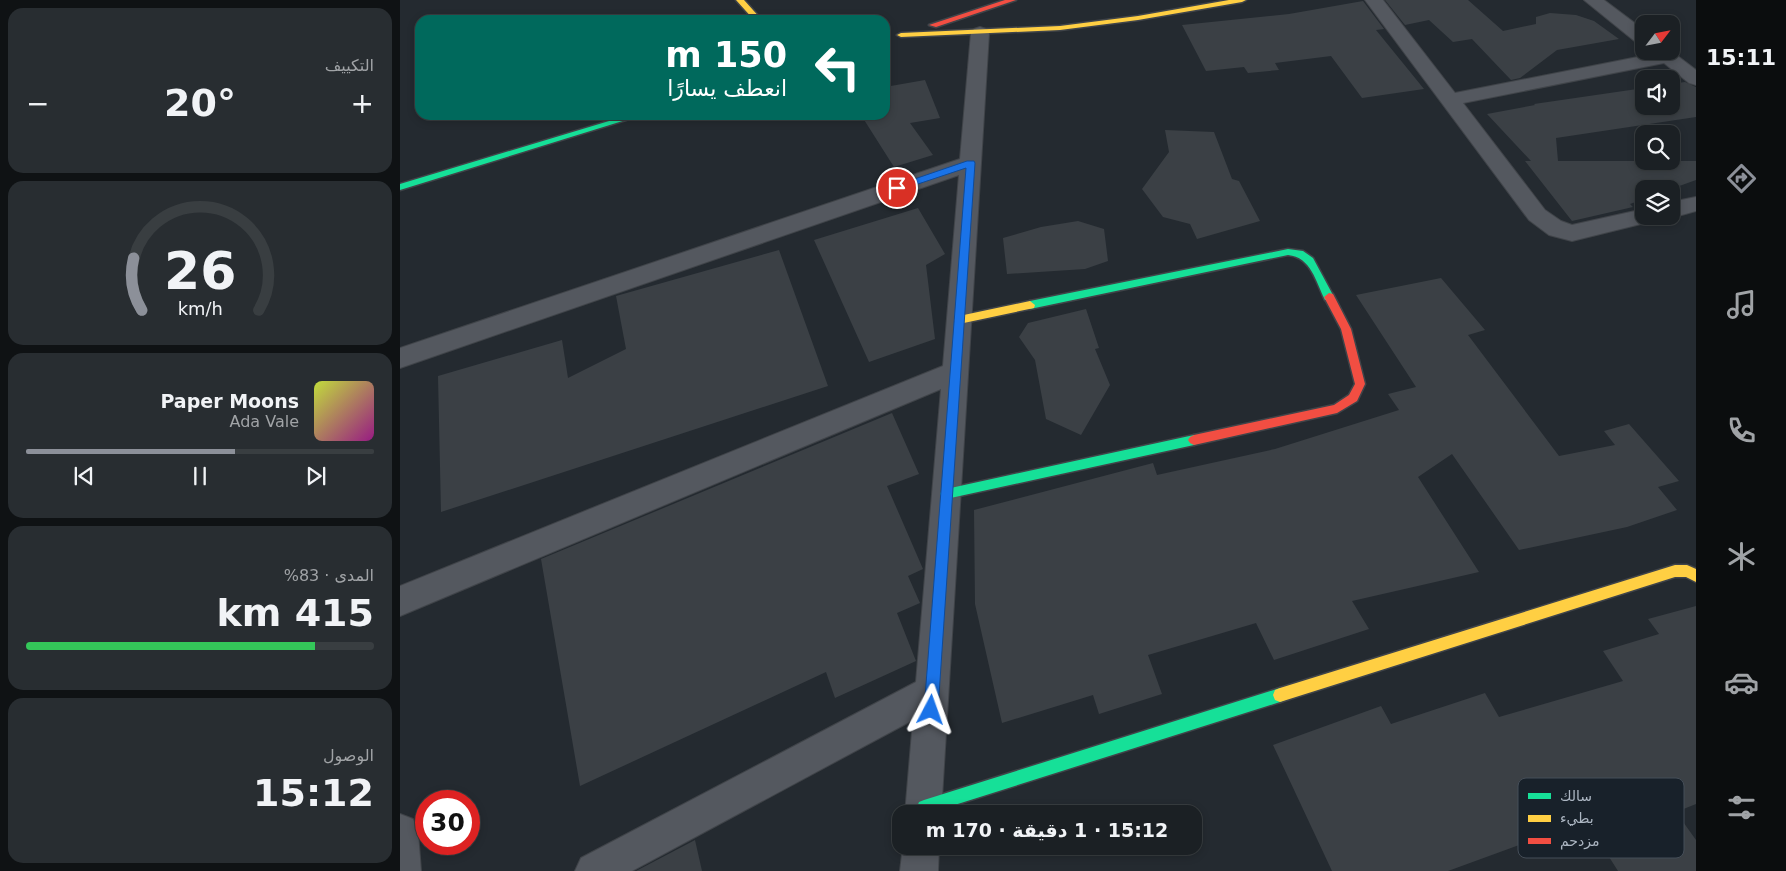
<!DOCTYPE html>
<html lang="ar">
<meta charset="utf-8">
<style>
body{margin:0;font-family:"DejaVu Sans",Cairo,sans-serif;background:#282d31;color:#f1f3f6;direction:rtl;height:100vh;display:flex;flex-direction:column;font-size:19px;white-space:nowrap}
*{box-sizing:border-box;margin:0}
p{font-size:16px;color:#a0a3a6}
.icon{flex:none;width:28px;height:28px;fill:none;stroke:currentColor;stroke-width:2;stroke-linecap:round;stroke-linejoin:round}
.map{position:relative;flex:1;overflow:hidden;direction:ltr}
.details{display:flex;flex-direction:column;gap:8px;padding:8px;background:#0f1214;width:400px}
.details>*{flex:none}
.top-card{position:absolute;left:15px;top:15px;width:475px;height:105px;border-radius:15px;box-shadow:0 2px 8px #0003,0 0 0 1px #393e41;direction:rtl;background:#00695c;color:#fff;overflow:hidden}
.needle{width:32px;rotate:58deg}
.tools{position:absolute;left:1235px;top:15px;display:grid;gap:10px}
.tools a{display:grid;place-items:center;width:45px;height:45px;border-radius:10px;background:#1b2024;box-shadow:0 2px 8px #0003,0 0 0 1px #393e41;font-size:25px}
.speed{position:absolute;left:15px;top:790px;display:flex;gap:10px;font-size:25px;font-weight:700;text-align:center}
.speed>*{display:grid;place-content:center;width:65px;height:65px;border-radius:50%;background:#1b2024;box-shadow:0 2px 8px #0003,0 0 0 1px #393e41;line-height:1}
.speed .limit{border:8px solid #d22;background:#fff;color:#111}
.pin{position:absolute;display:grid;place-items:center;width:42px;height:42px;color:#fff;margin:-21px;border:2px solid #fff;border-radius:50%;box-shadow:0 1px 5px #0007}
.me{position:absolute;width:55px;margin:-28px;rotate:4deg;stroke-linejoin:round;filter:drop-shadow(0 0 4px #0008)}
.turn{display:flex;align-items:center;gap:18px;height:105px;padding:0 20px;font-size:22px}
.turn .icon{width:65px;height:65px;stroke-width:2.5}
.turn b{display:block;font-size:35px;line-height:42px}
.big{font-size:38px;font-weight:600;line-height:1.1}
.details .widget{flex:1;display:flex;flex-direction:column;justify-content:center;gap:8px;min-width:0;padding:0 18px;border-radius:15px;background:#282d31}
.details .dial{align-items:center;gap:0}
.dial svg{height:130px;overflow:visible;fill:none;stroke:#393e41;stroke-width:7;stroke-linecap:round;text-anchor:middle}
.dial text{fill:#f1f3f6;stroke:none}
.song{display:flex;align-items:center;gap:15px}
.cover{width:60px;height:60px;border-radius:8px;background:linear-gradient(135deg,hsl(70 70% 55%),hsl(310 70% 35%))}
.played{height:5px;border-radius:2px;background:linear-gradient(90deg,#8c9099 60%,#393e41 60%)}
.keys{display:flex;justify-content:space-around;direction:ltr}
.heat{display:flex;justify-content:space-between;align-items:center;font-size:28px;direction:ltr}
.charge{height:8px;border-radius:4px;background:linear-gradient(90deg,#34c759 83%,#393e41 0)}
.trip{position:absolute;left:492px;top:805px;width:310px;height:50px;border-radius:15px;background:#1b2024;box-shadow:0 2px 8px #0003,0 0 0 1px #393e41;font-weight:600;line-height:50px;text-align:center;direction:rtl}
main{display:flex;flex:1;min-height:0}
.tab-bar{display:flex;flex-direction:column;width:90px;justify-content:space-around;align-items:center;background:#0b0d0e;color:#a0a3a6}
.tab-bar .icon{width:35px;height:35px}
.tab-bar .selected{color:#8c9099}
.tab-bar b{font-size:22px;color:#f1f3f6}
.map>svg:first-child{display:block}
.building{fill:#3b4045}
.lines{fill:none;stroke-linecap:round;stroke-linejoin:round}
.street-casing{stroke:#404449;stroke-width:2}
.fast-casing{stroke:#404449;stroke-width:3}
.slow-casing{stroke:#404449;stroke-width:3}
.jam-casing{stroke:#404449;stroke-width:3}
.street{fill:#54585f;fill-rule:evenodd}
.fast{fill:#16e098;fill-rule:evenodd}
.slow{fill:#ffcf43;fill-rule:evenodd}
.jam{fill:#f24e42;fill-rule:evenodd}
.route{fill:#1a73e8;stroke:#114b97}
.key{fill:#18212a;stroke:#454e58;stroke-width:1}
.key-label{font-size:14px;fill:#adb7c3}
</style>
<main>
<nav class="tab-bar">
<b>15:11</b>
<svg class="icon selected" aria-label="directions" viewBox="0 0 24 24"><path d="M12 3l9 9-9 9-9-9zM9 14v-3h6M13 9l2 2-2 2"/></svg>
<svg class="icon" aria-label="music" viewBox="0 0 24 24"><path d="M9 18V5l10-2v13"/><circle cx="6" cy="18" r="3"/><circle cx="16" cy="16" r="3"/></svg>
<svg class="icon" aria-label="phone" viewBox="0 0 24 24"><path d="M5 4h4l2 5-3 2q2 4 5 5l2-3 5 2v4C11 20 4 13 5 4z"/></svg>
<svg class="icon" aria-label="climate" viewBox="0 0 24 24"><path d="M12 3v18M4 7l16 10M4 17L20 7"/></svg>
<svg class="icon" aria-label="car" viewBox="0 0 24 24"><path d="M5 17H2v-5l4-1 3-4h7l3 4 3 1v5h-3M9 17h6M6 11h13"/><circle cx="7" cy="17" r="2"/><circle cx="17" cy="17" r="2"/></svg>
<svg class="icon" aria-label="filters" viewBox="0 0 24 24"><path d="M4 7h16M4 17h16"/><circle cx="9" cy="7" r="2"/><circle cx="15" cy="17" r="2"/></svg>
</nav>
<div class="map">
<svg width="1296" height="871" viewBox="0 0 1296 871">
<rect width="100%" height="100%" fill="#242a30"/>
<path class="building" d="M985,0H1068L1103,31L1136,24V17L1150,13L1176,15L1194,21L1219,39L1157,50L1120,78L1111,80L1072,39L1053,42L1029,20L1005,25Z
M963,1L984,29L976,30L1024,89L962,98L931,56L875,63L879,70L848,73L844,67L806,71L782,25L889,14Z
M525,80L540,118L510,123L533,155L494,167L461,115H485V87Z
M1285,82L1296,87V117L1156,138L1158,161H1296V180L1271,189H1244V199L1230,204L1233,207L1172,221L1125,161H1131L1087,114L1135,105L1134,104L1244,88V106H1271V84Z
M765,130L814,132L832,179L839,181L860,221L797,239L790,224L763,217L742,189L769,152Z
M518,208L545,254L526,265L535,339L469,362L414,240Z
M678,221L704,229L708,261L685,269L607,274L603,238L641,227Z
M379,250L428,386L41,512L38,376L162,340L168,378L226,349L216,296Z
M1041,278L1085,330L1068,335L1159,456L1215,445L1204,431L1229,424L1279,481L1258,487L1277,510L1227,527L1119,550L1052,454L1018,477L1079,572L952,601L969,629L874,660L856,623L748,655L762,694L699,714L693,695L602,723L575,604L574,510L753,463L757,475L875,449L999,410L988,394L1016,387L956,295Z
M686,309L699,348L695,349L710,385L681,435L646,419L635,360L619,337L628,323Z
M492,413L519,474L487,486L523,569L508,576L520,603L497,613L516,661L435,698L426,672L180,786L141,559Z
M1296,606V804L1276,812L1296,840V871H1218L1190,827L1148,843L1144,836L1048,871H932L873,745L981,706L991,724L1085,693L1099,717L1223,681L1203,651L1259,634L1248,619Z
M295,840L302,871H236Z"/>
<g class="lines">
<g class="street-casing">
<path id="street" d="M965,0H983L1055,93L1253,54L1251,51H1271L1296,70V85L1289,83L1264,63L1063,103L1145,210L1161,221L1172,225L1244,209V216H1256L1253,221L1172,241L1149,235L1129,220Z
M1184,0H1204L1244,30V44L1237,43Z
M580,27L586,29L589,33L541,814H505L513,720L232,871H175L181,858L516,682L541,389L0,616V586L543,366L559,175L0,368V348L560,159L571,33L574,29Z
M1296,197V211L1271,218L1266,216H1271V202Z
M0,814L13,819L18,832L21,871H0Z
M503,846H539L538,871H500Z"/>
</g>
<g class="fast-casing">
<path id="fast" d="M229,115H242L0,190V184Z
M888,249L903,251L913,258L934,297L933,300H925C916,282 911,257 888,255L630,309L625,305L630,301Z
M794,435L798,437L800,440L798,443L794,445L546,499L542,498L540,494L542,490L546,489Z
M880,688L885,690L887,695L885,700L880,702L526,814L519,812L517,807L519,802L524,800Z"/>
</g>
<g class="slow-casing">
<path id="slow" d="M336,0H344L362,20H354Z
M829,0H846L842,2L738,20L660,30L501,37L497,35L501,33L660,26L738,16Z
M630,301L635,305L634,308L559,324L554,320L559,316Z
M1275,565H1287L1296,569V582L1286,577H1275L880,702L875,700L873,695L875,690L880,688Z"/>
</g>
<g class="jam-casing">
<path id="jam" d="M605,0H616L536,27L529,25Z
M929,293L933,294L951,329L965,384L957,401L937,413L794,445L790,443L788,440L790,437L794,435L934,405L949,395L955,384L941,329L924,297Z"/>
</g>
<use href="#street" class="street"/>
<use href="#fast" class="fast"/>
<use href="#slow" class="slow"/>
<use href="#jam" class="jam"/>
</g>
<path class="route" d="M567,161H574L575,163L538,710L536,715L531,717L526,715L524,710L566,168L497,191L492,188L494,186Z"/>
<rect x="1118" y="778" width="166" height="80" rx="8" class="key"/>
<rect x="1128" y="793" width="23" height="6" fill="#16e098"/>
<rect x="1128" y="815" width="23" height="7" fill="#ffcf43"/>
<rect x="1128" y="838" width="23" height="6" fill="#f24e42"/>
<g class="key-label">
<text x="1160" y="801">سالك</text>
<text x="1160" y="823">بطيء</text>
<text x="1160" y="846">مزدحم</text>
</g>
</svg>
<div class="tools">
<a><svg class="needle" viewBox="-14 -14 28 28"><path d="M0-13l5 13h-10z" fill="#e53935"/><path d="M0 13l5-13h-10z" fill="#a0a3a6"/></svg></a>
<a><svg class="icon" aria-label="sound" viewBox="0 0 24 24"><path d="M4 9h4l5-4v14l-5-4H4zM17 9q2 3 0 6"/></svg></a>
<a><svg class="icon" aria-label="search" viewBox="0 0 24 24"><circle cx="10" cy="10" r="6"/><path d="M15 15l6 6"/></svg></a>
<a><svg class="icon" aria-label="layers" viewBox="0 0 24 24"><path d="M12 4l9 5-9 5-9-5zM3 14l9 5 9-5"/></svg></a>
</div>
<div class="speed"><div class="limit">30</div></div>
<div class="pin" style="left:497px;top:188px;background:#d93025"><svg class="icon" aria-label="arrive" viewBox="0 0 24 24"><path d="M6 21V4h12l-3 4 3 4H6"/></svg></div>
<svg class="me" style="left:531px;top:710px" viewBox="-20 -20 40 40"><path d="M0-17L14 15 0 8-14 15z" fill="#1a73e8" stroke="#fff" stroke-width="4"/></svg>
<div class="trip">15:12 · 1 دقيقة · 170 m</div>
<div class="top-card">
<div class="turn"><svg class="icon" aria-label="left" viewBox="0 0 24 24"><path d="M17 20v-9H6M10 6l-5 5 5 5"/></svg><div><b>150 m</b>انعطف يسارًا</div></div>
</div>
</div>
<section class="details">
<div class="widget"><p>التكييف</p>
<div class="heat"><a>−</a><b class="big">20°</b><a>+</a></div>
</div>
<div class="widget dial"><svg viewBox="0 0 100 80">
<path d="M14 69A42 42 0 1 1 86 69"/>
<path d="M14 69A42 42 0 0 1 9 37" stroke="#8c9099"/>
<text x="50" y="56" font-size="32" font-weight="700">26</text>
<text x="50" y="72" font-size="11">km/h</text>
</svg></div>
<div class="widget">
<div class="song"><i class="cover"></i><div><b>Paper Moons</b><p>Ada Vale</p></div></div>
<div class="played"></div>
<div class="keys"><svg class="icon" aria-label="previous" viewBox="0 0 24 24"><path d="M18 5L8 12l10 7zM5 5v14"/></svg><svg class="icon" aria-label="pause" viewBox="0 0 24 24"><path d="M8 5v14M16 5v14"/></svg><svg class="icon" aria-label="next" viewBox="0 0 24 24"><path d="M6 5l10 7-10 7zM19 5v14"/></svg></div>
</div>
<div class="widget"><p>المدى · 83%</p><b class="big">415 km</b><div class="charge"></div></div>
<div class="widget"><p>الوصول</p><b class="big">15:12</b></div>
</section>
</main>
